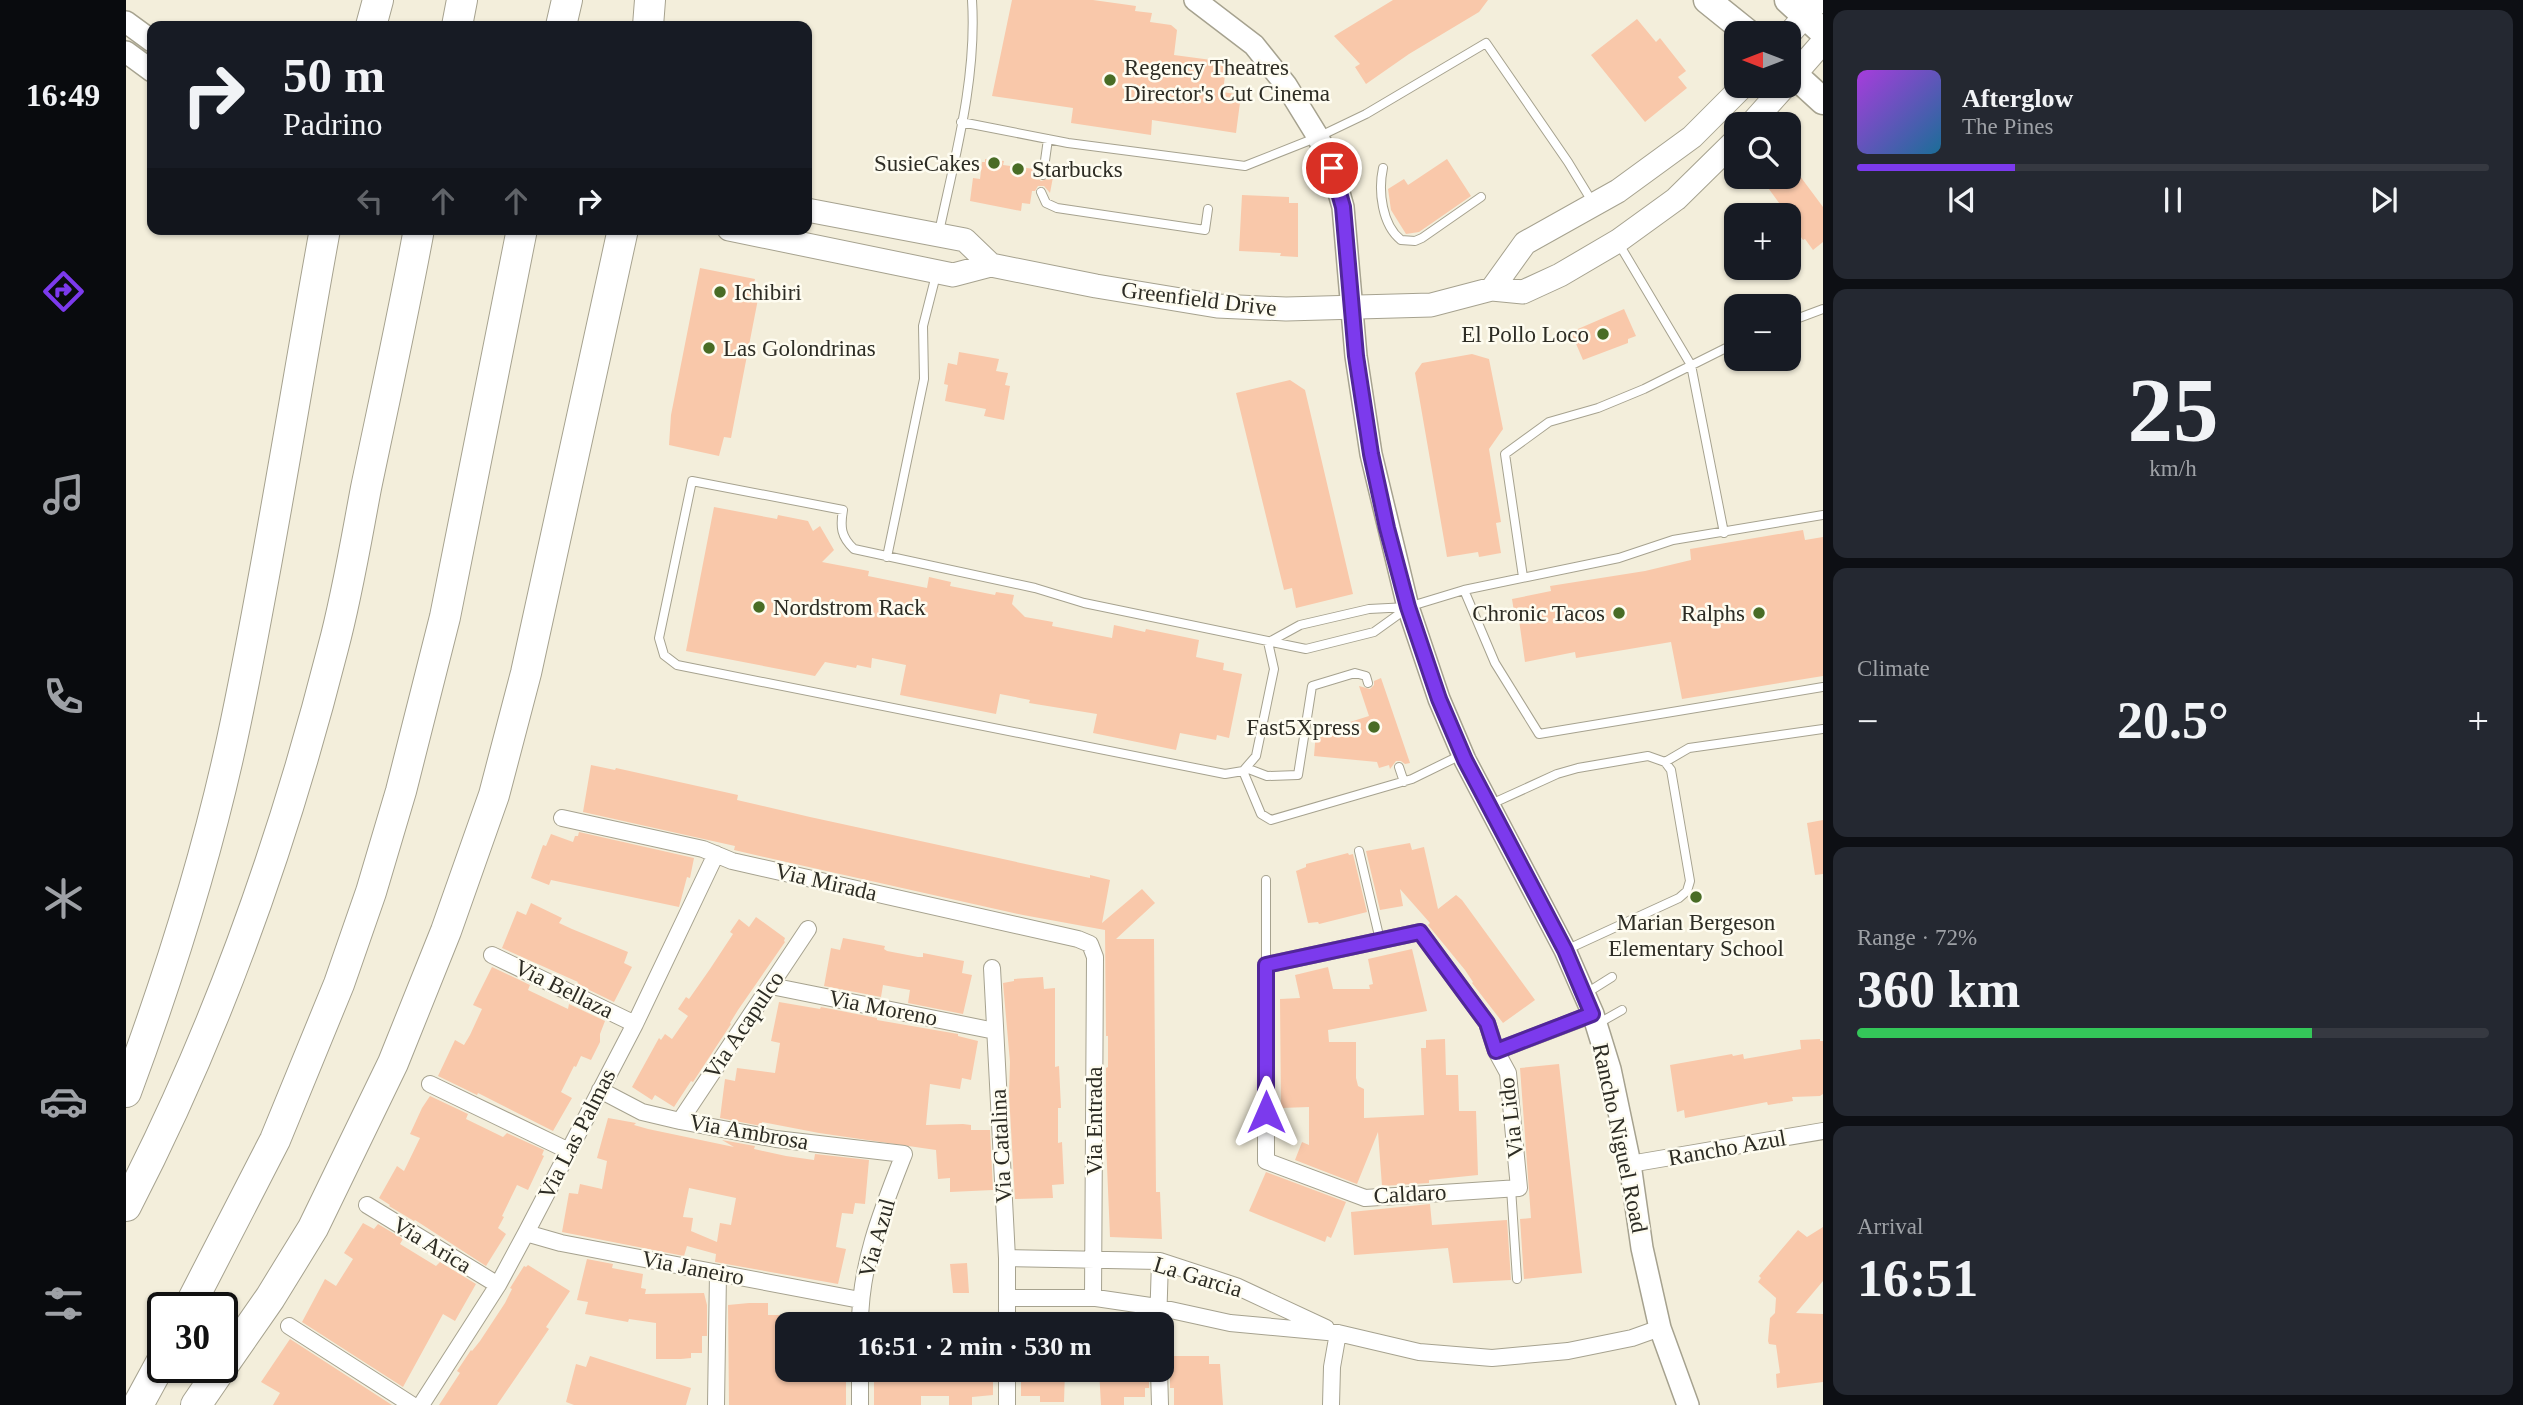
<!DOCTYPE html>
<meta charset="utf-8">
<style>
body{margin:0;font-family:"Times New Roman",serif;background:#242831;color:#f1f3f6;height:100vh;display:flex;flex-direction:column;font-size:26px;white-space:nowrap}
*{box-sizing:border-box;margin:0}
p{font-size:23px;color:#9ea1a6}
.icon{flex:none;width:38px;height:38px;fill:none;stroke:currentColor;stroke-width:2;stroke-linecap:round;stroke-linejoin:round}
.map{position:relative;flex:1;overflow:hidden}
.details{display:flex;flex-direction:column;gap:10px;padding:10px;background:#0d0f14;width:700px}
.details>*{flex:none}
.hud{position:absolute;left:21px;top:21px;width:665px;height:214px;border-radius:14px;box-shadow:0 2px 5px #0004;background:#171b24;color:#f1f3f6;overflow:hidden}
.needle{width:46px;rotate:270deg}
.controls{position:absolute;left:1598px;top:21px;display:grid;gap:14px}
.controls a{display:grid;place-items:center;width:77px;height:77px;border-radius:14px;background:#171b24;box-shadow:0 2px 5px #0004;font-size:35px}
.speed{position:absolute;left:21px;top:1292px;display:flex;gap:14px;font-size:35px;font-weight:700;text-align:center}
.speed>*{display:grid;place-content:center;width:91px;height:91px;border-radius:50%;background:#171b24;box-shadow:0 2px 5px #0004;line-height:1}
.speed .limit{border:4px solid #111;border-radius:10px;background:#fff;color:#111}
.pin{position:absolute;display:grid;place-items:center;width:60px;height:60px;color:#fff;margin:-30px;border:4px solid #fff;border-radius:50%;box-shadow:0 2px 7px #0007}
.me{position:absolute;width:77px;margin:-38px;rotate:0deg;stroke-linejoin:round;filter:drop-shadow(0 0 5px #0008)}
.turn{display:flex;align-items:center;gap:24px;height:147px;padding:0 21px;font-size:32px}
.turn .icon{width:91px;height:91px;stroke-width:2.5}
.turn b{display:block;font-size:49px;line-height:60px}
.lanes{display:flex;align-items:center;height:66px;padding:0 21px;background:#0003;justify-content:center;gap:35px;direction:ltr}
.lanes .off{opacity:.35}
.big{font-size:52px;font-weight:700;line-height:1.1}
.details .tile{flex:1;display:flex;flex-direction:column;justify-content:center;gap:10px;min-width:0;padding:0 24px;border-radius:14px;background:#242831}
.details .dial{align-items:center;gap:0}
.dial b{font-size:91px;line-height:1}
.song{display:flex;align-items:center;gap:21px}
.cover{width:84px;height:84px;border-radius:10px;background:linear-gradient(135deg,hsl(280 70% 55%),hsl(200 70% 35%))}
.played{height:7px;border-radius:4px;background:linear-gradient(90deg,#7c3aed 25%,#363941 25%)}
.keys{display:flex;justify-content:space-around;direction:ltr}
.heat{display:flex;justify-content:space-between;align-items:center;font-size:38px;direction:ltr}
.charge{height:10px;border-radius:5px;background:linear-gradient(90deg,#34c759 72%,#363941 0)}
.trip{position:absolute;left:649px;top:1312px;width:399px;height:70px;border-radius:14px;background:#171b24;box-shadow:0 2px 5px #0004;font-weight:700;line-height:70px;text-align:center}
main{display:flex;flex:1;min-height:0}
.menu{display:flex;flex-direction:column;width:126px;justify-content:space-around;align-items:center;background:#090b0e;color:#9ea1a6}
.menu .icon{width:49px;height:49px}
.menu .current{color:#7c3aed}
.menu b{font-size:32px;color:#f1f3f6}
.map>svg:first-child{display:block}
.building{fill:#f9c8aa;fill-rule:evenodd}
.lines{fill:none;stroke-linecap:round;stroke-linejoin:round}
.service-casing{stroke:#a6a28f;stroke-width:10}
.minor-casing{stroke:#a6a28f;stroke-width:18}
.tertiary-casing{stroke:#a6a28f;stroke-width:24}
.secondary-casing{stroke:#a6a28f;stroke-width:25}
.primary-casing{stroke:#a6a28f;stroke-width:29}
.motorway-casing{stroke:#a6a28f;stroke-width:32}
.service{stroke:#fff;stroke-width:8}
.minor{stroke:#fff;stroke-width:16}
.tertiary{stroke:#fff;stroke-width:21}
.secondary{stroke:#fff;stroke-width:23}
.primary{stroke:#fff;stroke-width:26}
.motorway{stroke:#fff;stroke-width:30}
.route-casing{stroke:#51269a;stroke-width:18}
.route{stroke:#7c3aed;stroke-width:12}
.poi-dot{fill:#496c25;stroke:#fefcf0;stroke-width:2.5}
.labels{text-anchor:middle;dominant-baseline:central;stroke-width:5;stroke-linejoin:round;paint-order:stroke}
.poi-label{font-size:23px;fill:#2d2c24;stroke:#fefcf0;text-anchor:start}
.street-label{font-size:23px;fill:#2d2c24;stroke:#fefcf0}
</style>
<main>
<nav class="menu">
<b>16:49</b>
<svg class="icon current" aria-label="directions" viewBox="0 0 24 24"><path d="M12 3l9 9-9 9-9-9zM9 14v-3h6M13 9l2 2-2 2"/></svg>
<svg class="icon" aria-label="music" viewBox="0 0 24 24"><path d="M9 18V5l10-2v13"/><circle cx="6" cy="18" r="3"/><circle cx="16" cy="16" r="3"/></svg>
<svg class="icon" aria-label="phone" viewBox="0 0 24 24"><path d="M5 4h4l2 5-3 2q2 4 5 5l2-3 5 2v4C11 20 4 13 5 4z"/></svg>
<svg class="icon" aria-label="climate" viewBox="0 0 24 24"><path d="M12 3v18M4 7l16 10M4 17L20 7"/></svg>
<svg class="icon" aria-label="car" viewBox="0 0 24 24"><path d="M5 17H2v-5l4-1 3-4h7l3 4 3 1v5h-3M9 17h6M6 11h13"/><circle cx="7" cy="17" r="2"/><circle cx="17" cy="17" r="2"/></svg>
<svg class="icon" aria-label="filters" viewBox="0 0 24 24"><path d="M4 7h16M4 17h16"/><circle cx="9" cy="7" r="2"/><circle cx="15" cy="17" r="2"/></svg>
</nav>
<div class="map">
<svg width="1697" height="1405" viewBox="0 0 1697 1405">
<rect width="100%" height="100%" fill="#f3eedb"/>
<path class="building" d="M886,0H967L1010,6L1009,11L1026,13L1024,22L1045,25L1051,30L1048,55L1093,61L1100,67L1097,92L1115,95L1110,133L1026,120L1025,135L945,123L947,108L866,96Z
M1267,0H1362L1353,12L1283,54L1240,84L1229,67L1234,64L1208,36Z
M1511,19L1530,42L1534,38L1560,71L1552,77L1561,88L1519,122L1465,55Z
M859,159L878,161L877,165L909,169L908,174L915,181L927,177L924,193L918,186H912L909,191H906L904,204L896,203L895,211L844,201L847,178L854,179L856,162H859Z
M1321,159L1345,196L1293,232L1280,234L1265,210L1262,189L1278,179L1282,185Z
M1662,160L1697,207V242L1687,250L1679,239L1677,240L1667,226L1669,225L1640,185L1651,177H1662Z
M1116,195L1163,197V203H1172V257L1154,256L1155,253L1113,251Z
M574,268L629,279L625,297L632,299L605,438L598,437L593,456L543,445L545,415Z
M1498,309L1510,336L1502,339V343L1457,360L1445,332Z
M833,352L873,359L870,371L882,373L879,385L884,386L878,420L858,416L860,409L819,401L822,385L818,384L822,363L831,365Z
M1346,354L1363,359L1377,429L1363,449L1375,522L1370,523L1375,553L1353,557L1352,552L1321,557L1289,373L1296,363Z
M1164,380L1179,390L1227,594L1170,608L1166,588L1158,590L1110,393Z
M588,507L651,519L652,515L682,521L687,531L694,526L708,550L696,562L743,571L742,576L801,588L803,577L825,582L824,586L869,595L870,592L888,595L886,604L899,617L927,622L926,626L986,638L988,625L1019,632L1020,629L1073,640L1070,657L1098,663L1097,670L1116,674L1103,738L1091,735L1090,740L1054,733L1050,750L967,733L971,714L903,703L904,700L874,694L870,714L774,695L780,665L746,658L745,668L731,665L730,668L699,662L689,676L560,651Z
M1677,530L1679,540L1697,537V676L1556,699L1545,642L1450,658L1449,652L1399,662L1393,620L1389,618L1386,599L1425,591L1424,586L1519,571L1565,560L1564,549Z
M1255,678L1284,763L1279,764L1275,761H1270L1264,769L1263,765L1253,768L1251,762L1188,756L1190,731L1228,735L1224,722L1243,716L1233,686L1244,689L1248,685V681Z
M465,765L489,770L490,768L612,795L611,800L684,817L964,878V875L984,880L976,923L1016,889L1029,903L990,939H1028L1030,1192H1034L1036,1239L984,1237L980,1142V1068L982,1067V1036H980L979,930L897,915L656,861L608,850L609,846L457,812Z
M1697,820V874L1689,875L1681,823Z
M453,832L568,858L564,878L561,877L553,907L425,880L423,885L405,878L417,845L420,846L425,834L447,842L449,836H452Z
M1284,843L1286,850L1298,847L1312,909L1330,895L1336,900L1409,1000L1377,1023L1346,983L1347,982L1339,970L1302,925L1304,923L1274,889L1277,906L1254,910L1240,851Z
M1222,853L1223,855L1227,854L1241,912L1193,924L1192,922L1182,923L1170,871L1180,867V864Z
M405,903L436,918L433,923L446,929L502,952L498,963L506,967L488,1002L451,984L452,982L376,948L391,911L400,915Z
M630,917L659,938L658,941L659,942L612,1010L604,1023L605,1024L567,1082L565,1081L548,1107L529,1095L526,1100L506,1087L533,1038L535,1040L539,1034L546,1039L562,1016L552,1009L560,997L563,999L584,969L607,934L604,932L613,919L623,927Z
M717,938L759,946L758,949L761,951L792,957H797V953L838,961L836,973L846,975L837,1014L782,1003L784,990L757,985L755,997L698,986L705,948L714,950Z
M1286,949L1301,1011L1202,1030L1203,1042H1230V1078L1232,1086L1238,1089V1118L1298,1115L1295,1048H1300V1040L1319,1039L1320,1075H1332L1333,1111H1350L1352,1175L1303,1180V1183L1256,1186L1252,1132L1231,1184L1169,1160L1176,1142L1183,1145V1107L1155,1108L1154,999L1174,998L1169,975L1202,967L1207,989H1244L1243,985L1247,984L1242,959Z
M366,967L404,985L402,990L442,1009L443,1004L479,1021L474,1034V1042L465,1060L455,1056L450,1067L448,1066L435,1092L446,1098L427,1131L352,1093L351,1095L312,1076L329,1040L338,1045L344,1035L356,1009L347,1005Z
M917,977L918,989L929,988V1067L933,1066L935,1108H932V1143L936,1142L938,1184L926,1185L927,1198L889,1199L883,1094L884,1062L877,983L888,981V979Z
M653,1002L694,1009L695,1007L751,1018V1020L832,1034V1036L852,1041L845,1080L836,1078L834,1089L804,1084L800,1125L837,1124L845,1125V1130H864L867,1190L824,1192V1178L812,1179L810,1150L693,1133L636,1122L635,1126L594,1118L599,1079L609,1081L611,1068L649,1073L654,1043L645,1041Z
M1694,1039V1041H1697V1094L1694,1096L1666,1097L1667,1101L1642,1105L1641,1102L1559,1118L1558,1110L1551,1112L1544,1065L1606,1054L1607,1056L1617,1054L1618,1059L1675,1049L1674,1040Z
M1433,1064L1456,1273L1398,1279L1394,1219L1405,1218L1394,1068Z
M304,1096L342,1114L340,1119L377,1137L381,1133L418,1150L416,1155L418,1156L402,1190L391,1185L376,1216L378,1217L372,1228L380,1234L360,1266L289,1220L288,1221L263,1206L264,1205L253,1198L271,1166L278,1171L294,1138L284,1134L296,1108Z
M482,1118L510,1123L508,1125L522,1129L608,1147L596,1140L629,1146L628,1149L660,1156L688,1160L689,1154L743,1160L739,1204L729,1203L727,1214L716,1213L710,1247L720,1249L712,1284L589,1262L590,1254L561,1246L558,1256L436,1232L443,1193L452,1194L454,1184L476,1189L481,1161L471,1158ZM563,1188L610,1198L605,1225L594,1223L591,1242L565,1231L567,1218L557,1217Z
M1140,1172L1220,1202L1205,1238L1201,1236L1199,1242L1123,1211Z
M1304,1204L1306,1225L1381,1220L1385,1280L1327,1283L1322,1248L1228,1255L1225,1212Z
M237,1223L248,1229L252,1224L277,1239L274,1244L310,1266L314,1262L350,1284L329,1321L317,1314L277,1387L176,1322L199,1279L210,1286L227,1259L218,1253Z
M1697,1227V1281L1670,1313L1697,1314V1382L1651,1388L1650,1374L1654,1373L1650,1345L1643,1344L1642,1341L1644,1318L1649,1313L1650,1298L1632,1282L1635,1278L1633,1276L1672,1230L1681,1237Z
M461,1259L487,1264L486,1268L517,1274L515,1288L520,1289L519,1294L578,1293L581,1305V1336H576V1353H565V1358L555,1359H530V1323L503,1319L502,1322L459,1314L462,1302L451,1300Z
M841,1263L843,1293H827L824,1264Z
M402,1265L444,1291L420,1327L423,1329L371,1405H313L334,1373L331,1371L345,1350L346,1351L354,1341L379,1303L386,1289L384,1288L398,1266L400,1267Z
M623,1303H642V1315H654L652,1370H720V1405H603L602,1305Z
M164,1339L266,1405H147L154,1393L135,1382Z
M464,1356L565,1388L560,1405H448L440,1402L450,1364L460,1367Z
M1047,1356H1083V1364H1094L1097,1405H1048V1388H1044V1359H1047Z
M748,1370H867V1395L846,1397V1405H823V1396H795V1405H748Z
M895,1370H939L938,1402H914V1396H895Z
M973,1370H1023V1388H1019V1397H998V1405H975Z"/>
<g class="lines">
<g class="service-casing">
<path id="service" d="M835,122L942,143L1119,166L1192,137L1240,114L1360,43L1442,162L1467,203
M1257,168C1252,191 1256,225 1275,240L1289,241L1296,238L1355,197
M917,175L922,139
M915,192L920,203L931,208L1079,230L1082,209
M813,232C829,157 851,78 846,0
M1493,244L1565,365L1598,533
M1662,322L1697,309
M761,557L798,379L797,326L810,275
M1397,577L1379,454L1423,422L1472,408L1518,389L1610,343
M1338,590L1369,663L1413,734L1697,687
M1142,642L1148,669L1130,756L1117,771L1099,774L551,665L538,655L533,638L566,481L717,510C714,527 715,537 728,549L909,588L958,603L1180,649L1248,632L1280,609
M1143,642L1174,625L1243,609L1282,607L1338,590L1493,558L1547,540L1697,515
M1539,762L1563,748L1697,729
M1273,767L1278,782
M1120,768L1141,776L1172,775L1186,686L1229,673L1240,676L1242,683
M1117,771L1135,814L1145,820L1286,779L1335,755
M1363,805L1431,774L1452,768L1522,756L1539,762L1545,770L1564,881L1561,891L1553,898L1442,949
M1233,851L1254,940
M1140,965V880
M1459,994L1486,977
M1473,1023L1496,1010
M1385,1188L1391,1279"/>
</g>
<g class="minor-casing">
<path id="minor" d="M436,818L577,849L606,861L952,939L964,944L969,957L967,1298
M1294,932L1361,1023L1370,1051L1382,1073L1393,1188L1239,1198L1140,1161V965Z
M366,955L509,1024
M866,968L881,1258V1325
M645,986L869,1031
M1370,1051L1467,1014
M304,1084L443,1151
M474,1090L516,1112L554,1121L650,1139L778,1154C756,1210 734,1264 734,1325
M554,1121L682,929
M1504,1164L1697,1131
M241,1205L372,1285
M400,1233L435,1243L734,1300
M881,1258L1034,1261L1110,1286L1200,1328
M882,1298H970L1031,1307L1104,1323L1212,1333L1293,1352L1366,1358L1442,1351L1506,1338L1534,1328
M1032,1325L1034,1261
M163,1326L286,1405
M734,1370V1405
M1033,1370L1034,1405
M295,1405L372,1285L400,1233L509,1024L590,854
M590,1405L592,1273
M881,1405V1370
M1205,1405L1206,1367L1212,1333"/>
</g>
<g class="tertiary-casing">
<path id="tertiary" d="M1069,0L1128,45L1160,85L1192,137L1206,168L1217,207L1230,356L1245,454L1282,607L1313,699L1339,760L1439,950L1467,1014L1484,1069L1504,1164L1516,1248L1534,1328L1562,1405
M1679,16L1695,0
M0,22L26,41
M0,52L26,71"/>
</g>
<g class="secondary-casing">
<path id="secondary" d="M1662,35L1679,16
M1662,82L1697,42
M1625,124L1659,86
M681,210L839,240L865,265
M603,229L827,275L865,265L970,286L1091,306L1160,309L1305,305L1366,289L1397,292L1434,275L1492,241L1550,199L1610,140
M1366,289L1399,243L1492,191L1566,137L1617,86"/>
</g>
<g class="primary-casing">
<path id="primary" d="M1581,0L1622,33
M1662,0L1697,32
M1662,69L1697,101"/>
</g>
<g class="motorway-casing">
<path id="motorway" d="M245,26L252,0
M331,26L336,0
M435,26L441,0
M522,26L524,0
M0,1092C45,971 84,847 110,721C144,558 169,393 199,229
M0,1206C92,1029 158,841 207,648C221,596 230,541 240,488C258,402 277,316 293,229
M63,1307L149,1140L213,984L245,892L275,791L319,617L396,229
M96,1367L144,1298L187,1228L267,1063L320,931L368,795L400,673L497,229
M12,1405L37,1359
M70,1405L96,1367"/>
</g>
<use href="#service" class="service"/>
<use href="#minor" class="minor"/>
<use href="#tertiary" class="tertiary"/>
<use href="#secondary" class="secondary"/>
<use href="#primary" class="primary"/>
<use href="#motorway" class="motorway"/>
</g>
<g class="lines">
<g class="route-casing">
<path id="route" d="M1140,1112V965L1294,932L1361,1023L1370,1051L1466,1014L1439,950L1339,760L1313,699L1282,607L1261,528L1245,454L1230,356L1217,207L1206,168"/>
</g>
<use href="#route" class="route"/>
</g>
<g class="poi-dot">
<circle cx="984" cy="80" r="7"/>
<circle cx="868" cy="163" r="7"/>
<circle cx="892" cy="169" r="7"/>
<circle cx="594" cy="292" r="7"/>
<circle cx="1477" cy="334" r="7"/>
<circle cx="583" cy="348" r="7"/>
<circle cx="633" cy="607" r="7"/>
<circle cx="1493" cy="613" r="7"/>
<circle cx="1633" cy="613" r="7"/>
<circle cx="1248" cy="727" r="7"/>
<circle cx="1570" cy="897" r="7"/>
</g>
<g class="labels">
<g class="poi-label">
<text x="998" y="67">Regency Theatres<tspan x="998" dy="26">Director's Cut Cinema</tspan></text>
<text x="854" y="163" text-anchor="end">SusieCakes</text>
<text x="906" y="169">Starbucks</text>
<text x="608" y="292">Ichibiri</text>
<text x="1463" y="334" text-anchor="end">El Pollo Loco</text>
<text x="597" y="348">Las Golondrinas</text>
<text x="647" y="607">Nordstrom Rack</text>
<text x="1479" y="613" text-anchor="end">Chronic Tacos</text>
<text x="1619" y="613" text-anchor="end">Ralphs</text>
<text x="1234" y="727" text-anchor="end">Fast5Xpress</text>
<text x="1570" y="922" text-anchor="middle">Marian Bergeson<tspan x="1570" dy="26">Elementary School</tspan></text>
</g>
<g class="street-label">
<text transform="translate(1073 299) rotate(7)">Greenfield Drive</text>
<text transform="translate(700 882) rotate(13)">Via Mirada</text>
<text transform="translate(438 989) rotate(26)">Via Bellaza</text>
<text transform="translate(757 1008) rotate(11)">Via Moreno</text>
<text transform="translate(618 1025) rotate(-56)">Via Acapulco</text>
<text transform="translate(1385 1118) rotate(-97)">Via Lido</text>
<text transform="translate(968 1121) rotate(-90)">Via Entrada</text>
<text transform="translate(623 1132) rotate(10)">Via Ambrosa</text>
<text transform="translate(451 1134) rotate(-63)">Via Las Palmas</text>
<text transform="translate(1494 1138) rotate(78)">Rancho Niguel Road</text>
<text transform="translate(875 1146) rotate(-93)">Via Catalina</text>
<text transform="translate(1601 1148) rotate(-10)">Rancho Azul</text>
<text transform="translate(1284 1194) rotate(-3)">Caldaro</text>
<text transform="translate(751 1238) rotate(-74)">Via Azul</text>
<text transform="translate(306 1245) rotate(31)">Via Arica</text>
<text transform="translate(567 1268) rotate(11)">Via Janeiro</text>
<text transform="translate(1072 1277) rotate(17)">La Garcia</text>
</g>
</g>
</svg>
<div class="controls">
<a><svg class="needle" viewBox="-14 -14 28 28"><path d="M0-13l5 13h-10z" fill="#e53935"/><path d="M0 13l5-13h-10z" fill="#9ea1a6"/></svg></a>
<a><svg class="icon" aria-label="search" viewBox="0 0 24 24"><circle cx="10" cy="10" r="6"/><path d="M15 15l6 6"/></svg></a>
<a>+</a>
<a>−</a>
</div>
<div class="speed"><div class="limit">30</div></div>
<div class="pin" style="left:1206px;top:168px;background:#d93025"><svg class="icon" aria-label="arrive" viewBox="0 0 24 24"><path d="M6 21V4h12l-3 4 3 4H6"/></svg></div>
<svg class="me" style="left:1140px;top:1112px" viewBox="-20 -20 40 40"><path d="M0-17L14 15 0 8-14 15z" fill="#7c3aed" stroke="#fff" stroke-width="4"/></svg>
<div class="trip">16:51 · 2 min · 530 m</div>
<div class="hud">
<div class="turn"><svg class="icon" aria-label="right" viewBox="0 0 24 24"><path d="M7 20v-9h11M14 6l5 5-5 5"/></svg><div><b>50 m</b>Padrino</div></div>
<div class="lanes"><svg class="icon off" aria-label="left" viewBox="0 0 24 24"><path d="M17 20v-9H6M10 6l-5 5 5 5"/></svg><svg class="icon off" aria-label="ahead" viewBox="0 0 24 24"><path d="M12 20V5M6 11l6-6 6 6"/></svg><svg class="icon off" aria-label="ahead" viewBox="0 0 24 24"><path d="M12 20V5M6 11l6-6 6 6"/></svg><svg class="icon" aria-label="right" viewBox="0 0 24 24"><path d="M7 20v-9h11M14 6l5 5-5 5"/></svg></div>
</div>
</div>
<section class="details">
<div class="tile">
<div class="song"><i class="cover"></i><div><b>Afterglow</b><p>The Pines</p></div></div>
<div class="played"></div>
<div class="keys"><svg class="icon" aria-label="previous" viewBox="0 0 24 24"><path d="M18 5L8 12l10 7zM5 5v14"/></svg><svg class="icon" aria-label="pause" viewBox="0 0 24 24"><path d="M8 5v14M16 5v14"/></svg><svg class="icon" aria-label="next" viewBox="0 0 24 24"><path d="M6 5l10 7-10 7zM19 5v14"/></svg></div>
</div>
<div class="tile dial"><b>25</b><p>km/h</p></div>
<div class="tile"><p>Climate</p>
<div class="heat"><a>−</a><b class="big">20.5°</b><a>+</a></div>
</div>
<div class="tile"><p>Range · 72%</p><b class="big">360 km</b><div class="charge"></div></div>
<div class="tile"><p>Arrival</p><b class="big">16:51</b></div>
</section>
</main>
